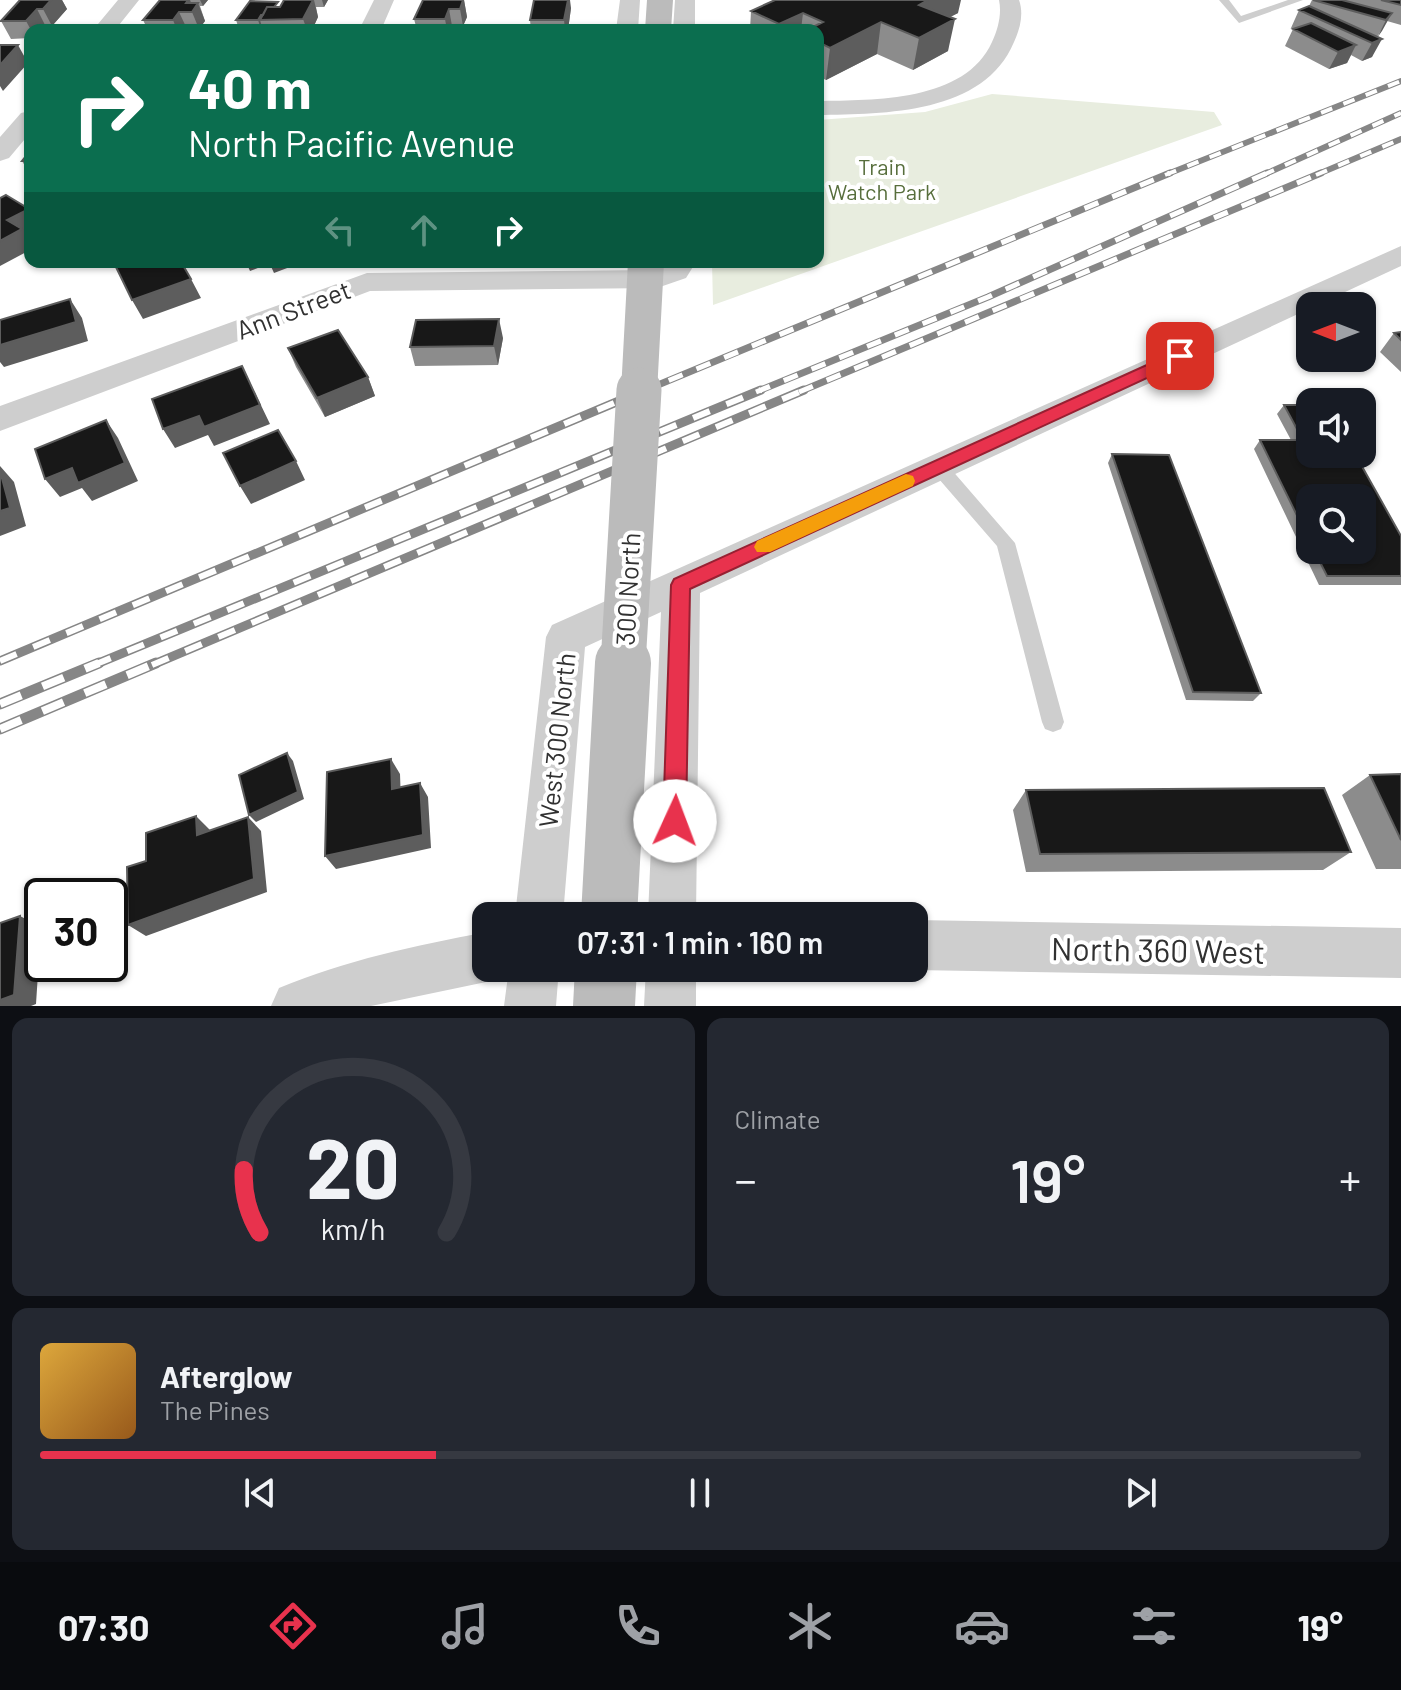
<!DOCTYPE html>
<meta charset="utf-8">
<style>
body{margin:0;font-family:Barlow,sans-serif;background:#242831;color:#f1f3f6;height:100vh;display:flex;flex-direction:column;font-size:30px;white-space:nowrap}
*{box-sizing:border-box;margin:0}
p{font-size:26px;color:#9ea1a6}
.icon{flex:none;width:44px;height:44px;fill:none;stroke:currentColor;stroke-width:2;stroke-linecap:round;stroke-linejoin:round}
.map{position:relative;height:1006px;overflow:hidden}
.details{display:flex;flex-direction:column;gap:12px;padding:12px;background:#0d0f14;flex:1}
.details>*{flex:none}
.hud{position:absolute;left:24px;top:24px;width:800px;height:244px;border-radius:16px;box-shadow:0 2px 6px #0004;background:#0b6e4f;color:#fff;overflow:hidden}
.needle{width:52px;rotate:270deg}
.controls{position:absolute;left:1296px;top:292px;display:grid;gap:16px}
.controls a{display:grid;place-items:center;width:80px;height:80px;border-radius:16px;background:#171b24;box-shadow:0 2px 6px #0004;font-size:40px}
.speed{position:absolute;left:24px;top:878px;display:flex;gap:16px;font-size:40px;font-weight:700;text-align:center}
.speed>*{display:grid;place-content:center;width:104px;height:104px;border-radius:50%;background:#171b24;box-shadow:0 2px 6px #0004;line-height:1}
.speed .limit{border:4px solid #111;border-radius:12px;background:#fff;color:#111}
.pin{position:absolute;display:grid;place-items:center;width:68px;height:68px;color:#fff;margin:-34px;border-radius:16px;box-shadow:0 4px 12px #0006}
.me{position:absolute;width:88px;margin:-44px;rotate:2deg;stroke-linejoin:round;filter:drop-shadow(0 0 6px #0008)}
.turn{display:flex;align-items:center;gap:28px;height:168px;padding:0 32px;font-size:36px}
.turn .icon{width:104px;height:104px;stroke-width:2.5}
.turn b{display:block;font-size:56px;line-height:68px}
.lanes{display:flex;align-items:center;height:76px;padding:0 32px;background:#0003;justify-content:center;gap:40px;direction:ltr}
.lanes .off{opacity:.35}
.big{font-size:60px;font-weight:600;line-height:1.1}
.details .card{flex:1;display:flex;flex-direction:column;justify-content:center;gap:12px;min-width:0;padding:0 28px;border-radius:16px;background:#242831}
.details .dial{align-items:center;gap:0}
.dial svg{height:208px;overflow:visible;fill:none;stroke:#363941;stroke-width:7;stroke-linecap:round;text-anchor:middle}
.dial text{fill:#f1f3f6;stroke:none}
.song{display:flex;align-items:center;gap:24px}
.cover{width:96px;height:96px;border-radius:12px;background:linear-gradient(135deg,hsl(40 70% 55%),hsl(30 70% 35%))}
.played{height:8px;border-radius:4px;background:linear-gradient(90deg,#e8324d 30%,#363941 30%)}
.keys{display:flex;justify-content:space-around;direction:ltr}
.heat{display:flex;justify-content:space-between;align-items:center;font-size:44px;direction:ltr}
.details .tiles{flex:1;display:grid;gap:12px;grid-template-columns:1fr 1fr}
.card:last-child{grid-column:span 2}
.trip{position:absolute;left:472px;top:902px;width:456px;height:80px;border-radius:16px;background:#171b24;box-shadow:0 2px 6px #0004;font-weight:600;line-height:80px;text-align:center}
.tab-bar{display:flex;height:128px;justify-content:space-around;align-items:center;background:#090b0e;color:#9ea1a6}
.tab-bar .icon{width:56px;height:56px}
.tab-bar .current{color:#e8324d}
.tab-bar b{font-size:36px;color:#f1f3f6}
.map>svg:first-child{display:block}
.green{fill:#e8eddf}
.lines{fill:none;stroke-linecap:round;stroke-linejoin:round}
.lane{fill:#cecece;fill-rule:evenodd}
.street{fill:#cecece;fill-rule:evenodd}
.secondary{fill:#bbb;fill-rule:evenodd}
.rail-far3-casing{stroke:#868686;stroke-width:6}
.rail-far2-casing{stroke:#868686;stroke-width:7}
.rail-far1-casing{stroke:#868686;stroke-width:9}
.rail-casing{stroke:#868686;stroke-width:11}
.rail-far3{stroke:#fff;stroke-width:4;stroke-dasharray:12;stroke-linecap:butt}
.rail-far2{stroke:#fff;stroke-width:5;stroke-dasharray:15;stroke-linecap:butt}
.rail-far1{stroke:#fff;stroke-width:6;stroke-dasharray:18;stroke-linecap:butt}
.rail{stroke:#fff;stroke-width:8;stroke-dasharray:23;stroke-linecap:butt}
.secondary-bridge-far2{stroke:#bbb;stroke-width:36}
.secondary-bridge-far1{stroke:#bbb;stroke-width:45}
.secondary-bridge{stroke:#bbb;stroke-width:56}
.wall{fill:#8c8c8c;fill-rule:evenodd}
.shaded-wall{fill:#5d5d5d}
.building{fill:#181818;stroke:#5d5d5d;stroke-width:2}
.route{fill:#e8324d;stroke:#972032;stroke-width:2}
.slow{fill:#f59e0b}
.labels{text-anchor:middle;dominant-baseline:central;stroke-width:8;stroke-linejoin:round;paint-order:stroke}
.far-park-label{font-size:22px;fill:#576e3c;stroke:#fff}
.street-label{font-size:26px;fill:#313131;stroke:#fff}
.near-street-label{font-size:32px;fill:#313131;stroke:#fff}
</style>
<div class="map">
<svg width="1401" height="1006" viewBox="0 0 1401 1006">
<rect width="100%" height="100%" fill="#fff"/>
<path class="green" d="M992,94L1214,112L1222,125L713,305L712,262H818V120L925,112Z"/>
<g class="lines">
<path class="lane" d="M1219,0H1229L1241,16L1288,0H1303L1239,23Z
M938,459L944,461L1015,543L1064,722L1061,729L1053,732L1045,729L1042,722L997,546L932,471L929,466L932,461Z"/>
<path class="street" d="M118,0H139L115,30H93Z
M374,0H394L381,30H359Z
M620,0H640L638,30H616Z
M675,0H695V30H673Z
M999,0H1019C1024,14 1020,29 1014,42C984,114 885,114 818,115V101C874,100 965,102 992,42C998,29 1002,14 999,0Z
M30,111V133L9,158L0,161V137L21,113Z
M1401,246V266L700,593L696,916H648L661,612L585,647L563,916H515L546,637L552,625Z
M668,262H696L686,278L657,288L370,291L0,431V406L367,273L654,270Z
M914,920L1401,928V978L914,970L910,968H914Z
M486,932V968H506L504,975L486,982L371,1006H271L279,988C346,960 415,946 486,932Z
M509,968H559L556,1006H504Z
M646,968H696V1006H644Z"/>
<path class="secondary" d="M647,0H673L671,30H645Z
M575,968H637L635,1006H573Z"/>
<g class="rail-far3-casing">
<path id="rail-far3" d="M1165,175L1401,81
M1263,175L1401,113
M1316,175L1401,139"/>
</g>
<g class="rail-far2-casing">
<path id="rail-far2" d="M641,392L1170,173
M756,392L988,297L1267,173
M799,392L1321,173"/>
</g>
<g class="rail-far1-casing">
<path id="rail-far1" d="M0,661L645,390
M94,665L761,390
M152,665L804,390"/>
</g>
<g class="rail-casing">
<path id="rail" d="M0,704L99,663
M0,729L156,663"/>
</g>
<use href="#rail-far3" class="rail-far3"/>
<use href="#rail-far2" class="rail-far2"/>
<use href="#rail-far1" class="rail-far1"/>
<use href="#rail" class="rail"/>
<path class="secondary-bridge-far2" d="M639,392L646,262"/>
<path class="secondary-bridge-far1" d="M623,665L639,390"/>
<path class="secondary-bridge" d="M609,916L623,663"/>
</g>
<path class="wall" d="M20,0H62L67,9L52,26L46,27L43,30H30V38L11,39L1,21Z
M160,0H208L203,6H200L205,21L199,29L148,30L143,20Z
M284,0H328L324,7H316L318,17L312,30H264L262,27L261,29H239L236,20L280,7Z
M423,0H464L467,17L463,26H452L451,30H417L414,19Z
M1312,0H1401V25L1387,21L1377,37L1372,57L1362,61L1351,55L1347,63L1329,69L1285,46L1293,29L1291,28L1299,10L1309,6Z
M571,8L568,30H531L530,20Z
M751,11L958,13L950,17L948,51L913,70L877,54L826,80L818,76V30H750Z
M30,151V174L22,161Z
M1401,332V372L1380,352L1394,333Z
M503,338L498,365L415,366L410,347Z
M288,348L368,377L375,396L325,417L296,367Z
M1284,405L1401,536V585H1319L1254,449L1260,440H1291L1277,414ZM1310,498L1362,550H1310Z
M1112,454L1261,693L1253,701L1186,700L1108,463Z
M1401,774V869H1376L1342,795L1370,775Z
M1026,790L1351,852L1323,870L1026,872L1013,810Z"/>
<path class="shaded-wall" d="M51,0H62L67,9L52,26L43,9Z
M188,0H190L194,10L198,3L205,21L199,29L192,12L186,3Z
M200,0H208L203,6Z
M314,0L318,17L312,30H307L303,19Z
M322,0H328L324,7Z
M460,0H464L467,17L463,26L460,9Z
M568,0H570L571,8L568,30H565L564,20Z
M928,0H961L958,13L913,36L919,5Z
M37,9L46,27L43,30H31L26,21Z
M449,9L452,26L451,30H447L445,19Z
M179,12L187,29L186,30H177L173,20Z
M803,13L801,30H779V24Z
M1392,13L1382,31L1377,38L1386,20Z
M261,15L263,20H260L262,27L261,29L258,20Z
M955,19L948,51L913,70L919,38Z
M881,22L877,54L826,80L830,48Z
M1382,39L1372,57L1362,61L1372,43Z
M18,45L28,63L3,91L0,86V65Z
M1356,45L1347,63L1329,69L1338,52Z
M29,209L30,233L26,235L30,242V250L0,266V241L7,220Z
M246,262H267L268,264L250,271Z
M269,262H303L274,273Z
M191,279L201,298L143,319L132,300Z
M70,299L82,318L88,341L4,367L0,362V345Z
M499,319L503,338L498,365L494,346Z
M242,366L270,424L214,446L208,435L175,448L163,429Z
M368,377L375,396L325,417L317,398Z
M106,420L118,438L138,481L92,501L82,488L60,497L45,479Z
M296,461L305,480L251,504L240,486Z
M0,466L14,482L26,526L0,536Z
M287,753L293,761L304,799L256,822L249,815Z
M391,759L400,774L401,803L392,789Z
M420,783L428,797L431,848L336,869L325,856Z
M196,816L210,830L212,848L197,835Z
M248,817L261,831L267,892L146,936L128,925Z
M20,916L41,927L36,1004L31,1006H0V1000Z"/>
<path class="building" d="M20,0H51L43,9H37L26,21H1Z
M160,0H188L186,3H198L192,12H179L173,20H143Z
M284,0H313L303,19L260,20L267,7H280Z
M423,0H463L460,9H449L445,19H414Z
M534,0H568L564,20H530Z
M775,0H928L919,5L955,19L919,38L881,22L830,48L818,42V30H807L823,22L803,13L779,24L751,11Z
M1313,0H1342L1392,13L1386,20Z
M1381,0H1401V5Z
M250,1L278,2L274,7H267L263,15H261L258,20H236Z
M1309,6L1382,39L1372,43L1299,10Z
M1311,23L1356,45L1338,52L1293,29Z
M0,45H18L0,65Z
M30,151V161H22Z
M6,195L29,209L7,220L22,229L0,241V198Z
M131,262H162L163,265L171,262H181L191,279L132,300L116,267Z
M70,299L76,322L0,345V320Z
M499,319L494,346L410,347L416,320Z
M338,330L368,377L317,398L288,348Z
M1401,332V340L1394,333Z
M242,366L260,405L204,427L199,416L163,429L152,399Z
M1284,405H1310V454H1355L1401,536V576H1327L1314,550H1362V498H1310V542L1260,440H1303Z
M106,420L125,463L78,483L72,468L45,479L35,449Z
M278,430L296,461L240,486L223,453Z
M1112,454L1169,455L1261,693L1193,692Z
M0,471L10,508L0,511Z
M287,753L298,792L249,815L239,775Z
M391,759L392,789L420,783L423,835L325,856L327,772Z
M1401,774V840L1370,775Z
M1324,788L1351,852L1040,854L1026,790Z
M196,816L197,835L248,817L254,879L128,925L127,867L146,861V833Z
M20,916L14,995L0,1000V923Z"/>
<path class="route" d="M1180,350L1188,356L1186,360L690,589L686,821L683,829L675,832L667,829L663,821L671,585L674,579Z"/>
<path class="slow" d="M906,474L913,476L915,481L913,486L770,552H757L754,547L757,541Z"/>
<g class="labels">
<g class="far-park-label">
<text x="882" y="166">Train<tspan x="882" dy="25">Watch Park</tspan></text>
</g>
<g class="street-label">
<text transform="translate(293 309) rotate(-21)">Ann Street</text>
<text transform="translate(627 589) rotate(-87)">300 North</text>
<text transform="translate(556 740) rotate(-84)">West 300 North</text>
</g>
<g class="near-street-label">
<text transform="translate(1158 949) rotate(1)">North 360 West</text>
</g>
</g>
</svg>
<div class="controls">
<a><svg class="needle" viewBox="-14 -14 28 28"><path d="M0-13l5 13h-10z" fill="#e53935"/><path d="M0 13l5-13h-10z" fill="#9ea1a6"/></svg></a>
<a><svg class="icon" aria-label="sound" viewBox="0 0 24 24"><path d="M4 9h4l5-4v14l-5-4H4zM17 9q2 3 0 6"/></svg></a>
<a><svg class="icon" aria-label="search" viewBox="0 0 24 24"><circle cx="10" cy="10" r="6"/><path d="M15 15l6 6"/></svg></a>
</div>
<div class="speed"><div class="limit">30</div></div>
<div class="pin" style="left:1180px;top:356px;background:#d93025"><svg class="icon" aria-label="arrive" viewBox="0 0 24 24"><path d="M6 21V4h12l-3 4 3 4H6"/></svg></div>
<svg class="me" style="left:675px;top:821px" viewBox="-20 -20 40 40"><circle r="19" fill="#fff"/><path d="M0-13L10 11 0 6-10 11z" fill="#e8324d"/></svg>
<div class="trip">07:31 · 1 min · 160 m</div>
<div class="hud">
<div class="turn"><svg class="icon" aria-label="right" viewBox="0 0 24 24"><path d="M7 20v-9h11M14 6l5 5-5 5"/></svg><div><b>40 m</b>North Pacific Avenue</div></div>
<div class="lanes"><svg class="icon off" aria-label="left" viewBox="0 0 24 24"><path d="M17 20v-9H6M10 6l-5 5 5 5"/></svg><svg class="icon off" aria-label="ahead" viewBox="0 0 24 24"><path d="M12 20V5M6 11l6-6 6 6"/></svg><svg class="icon" aria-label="right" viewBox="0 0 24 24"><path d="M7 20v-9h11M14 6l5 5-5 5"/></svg></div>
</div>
</div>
<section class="details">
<div class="tiles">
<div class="card dial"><svg viewBox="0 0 100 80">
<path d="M14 69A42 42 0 1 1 86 69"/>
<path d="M14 69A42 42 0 0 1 8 45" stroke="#e8324d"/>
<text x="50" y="56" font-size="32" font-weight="700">20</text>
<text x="50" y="72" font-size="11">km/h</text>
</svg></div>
<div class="card"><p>Climate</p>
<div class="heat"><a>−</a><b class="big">19°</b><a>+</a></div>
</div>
<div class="card">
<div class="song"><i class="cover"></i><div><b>Afterglow</b><p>The Pines</p></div></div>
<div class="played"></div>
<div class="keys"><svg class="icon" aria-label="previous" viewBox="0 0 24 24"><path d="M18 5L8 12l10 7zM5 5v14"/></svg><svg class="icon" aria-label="pause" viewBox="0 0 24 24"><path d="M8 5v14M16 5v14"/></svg><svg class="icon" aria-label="next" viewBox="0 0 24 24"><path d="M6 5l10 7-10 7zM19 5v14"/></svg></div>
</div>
</div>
</section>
<nav class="tab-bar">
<b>07:30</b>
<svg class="icon current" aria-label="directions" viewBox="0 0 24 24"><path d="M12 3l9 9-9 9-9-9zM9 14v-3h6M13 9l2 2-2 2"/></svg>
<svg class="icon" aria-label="music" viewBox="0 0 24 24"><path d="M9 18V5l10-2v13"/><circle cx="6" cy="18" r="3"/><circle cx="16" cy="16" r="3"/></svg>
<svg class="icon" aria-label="phone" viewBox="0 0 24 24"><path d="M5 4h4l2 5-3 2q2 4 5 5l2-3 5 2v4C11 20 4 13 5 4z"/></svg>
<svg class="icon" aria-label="climate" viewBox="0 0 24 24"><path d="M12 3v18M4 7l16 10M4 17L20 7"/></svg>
<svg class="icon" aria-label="car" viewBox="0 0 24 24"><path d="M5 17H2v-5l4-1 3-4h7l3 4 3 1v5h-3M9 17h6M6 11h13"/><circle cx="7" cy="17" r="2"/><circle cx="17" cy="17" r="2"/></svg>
<svg class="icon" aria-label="filters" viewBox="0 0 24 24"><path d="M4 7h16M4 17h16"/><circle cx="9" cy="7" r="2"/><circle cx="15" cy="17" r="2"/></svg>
<b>19°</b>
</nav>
